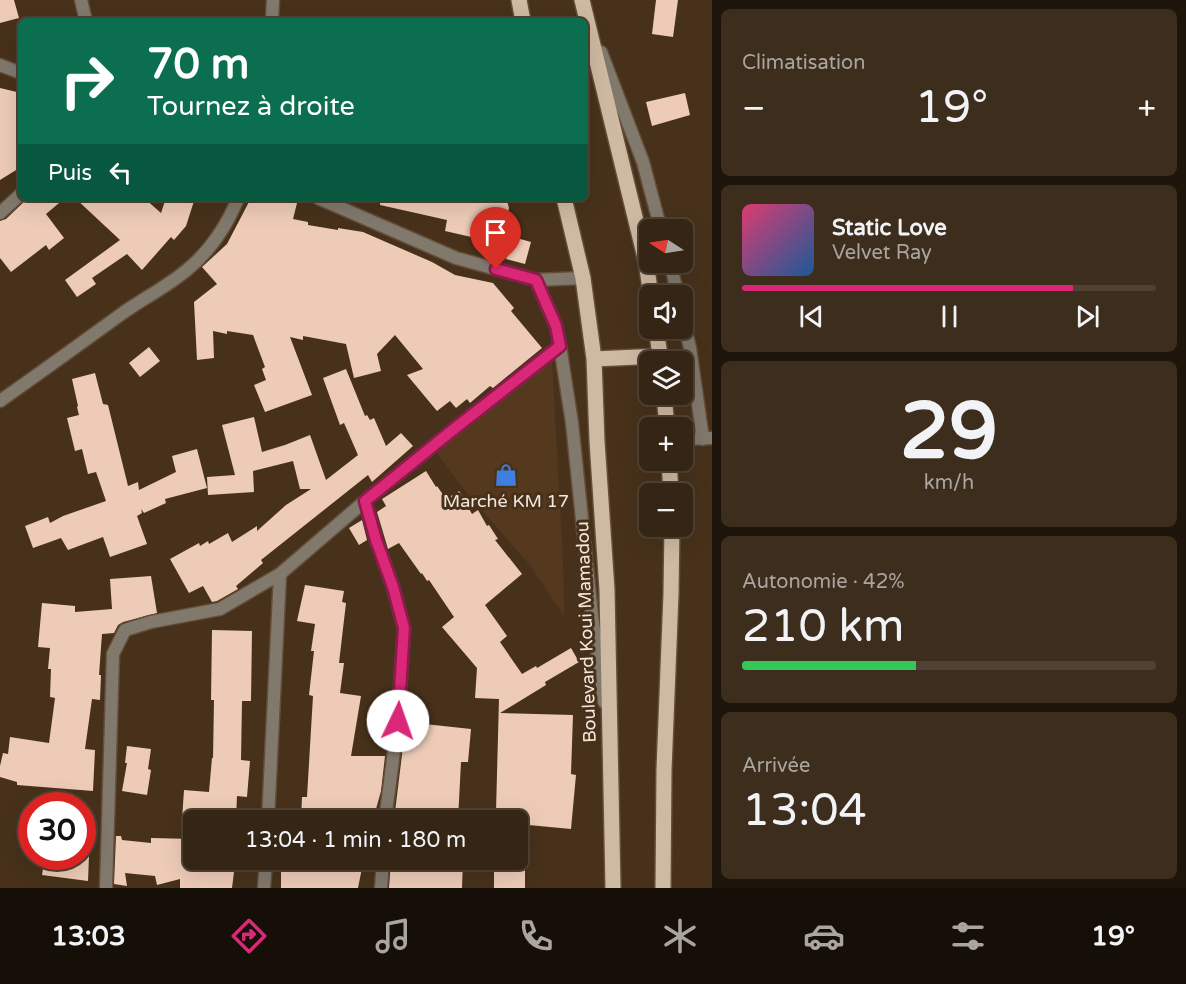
<!DOCTYPE html>
<html lang="fr">
<meta charset="utf-8">
<style>
body{margin:0;font-family:"Varela Round",sans-serif;background:#3d2d1d;color:#f1f3f6;height:100vh;display:flex;flex-direction:column;font-size:22px;white-space:nowrap}
*{box-sizing:border-box;margin:0}
p{font-size:20px;color:#aaa5a0}
.icon{flex:none;width:33px;height:33px;fill:none;stroke:currentColor;stroke-width:2;stroke-linecap:round;stroke-linejoin:round}
.map{position:relative;flex:1;overflow:hidden}
.drawer{display:flex;flex-direction:column;gap:9px;padding:9px;background:#1d140b;width:474px}
.drawer>*{flex:none}
.hud{position:absolute;left:18px;top:18px;width:570px;height:183px;border-radius:9px;box-shadow:0 6px 24px #0002,0 0 0 2px #4f4234;background:#0b6e4f;color:#fff;overflow:hidden}
.needle{width:39px;rotate:282deg}
.controls{position:absolute;left:639px;top:219px;display:grid;gap:12px}
.controls a{display:grid;place-items:center;width:54px;height:54px;border-radius:9px;background:#352514;box-shadow:0 6px 24px #0002,0 0 0 2px #4f4234;font-size:30px}
.speed{position:absolute;left:18px;top:792px;display:flex;gap:12px;font-size:30px;font-weight:700;text-align:center}
.speed>*{display:grid;place-content:center;width:78px;height:78px;border-radius:50%;background:#352514;box-shadow:0 6px 24px #0002,0 0 0 2px #4f4234;line-height:1}
.speed .limit{border:9px solid #d22;background:#fff;color:#111}
.pin{position:absolute;display:grid;place-items:center;width:51px;height:51px;color:#fff;margin:-62px -26px;border-radius:50% 50% 50% 0;rotate:-45deg;box-shadow:0 0 6px #0007}
.pin .icon{rotate:45deg}
.me{position:absolute;width:66px;margin:-33px;rotate:3deg;stroke-linejoin:round;filter:drop-shadow(0 0 4px #0008)}
.turn{display:flex;align-items:center;gap:21px;height:126px;padding:0 30px;font-size:27px}
.turn .icon{width:78px;height:78px;stroke-width:2.5}
.turn b{display:block;font-size:42px;line-height:51px}
.then{display:flex;align-items:center;height:57px;padding:0 30px;background:#0003;gap:12px;font-size:22px}
.big{font-size:45px;font-weight:600;line-height:1.1}
.drawer .card{flex:1;display:flex;flex-direction:column;justify-content:center;gap:9px;min-width:0;padding:0 21px;border-radius:9px;background:#3d2d1d}
.drawer .dial{align-items:center;gap:0}
.dial b{font-size:78px;line-height:1}
.song{display:flex;align-items:center;gap:18px}
.cover{width:72px;height:72px;border-radius:9px;background:linear-gradient(135deg,hsl(340 70% 55%),hsl(210 70% 35%))}
.played{height:6px;border-radius:3px;background:linear-gradient(90deg,#db2777 80%,#4f4234 80%)}
.keys{display:flex;justify-content:space-around;direction:ltr}
.heat{display:flex;justify-content:space-between;align-items:center;font-size:33px;direction:ltr}
.charge{height:9px;border-radius:4px;background:linear-gradient(90deg,#34c759 42%,#4f4234 0)}
.trip{position:absolute;left:183px;top:810px;width:345px;height:60px;border-radius:9px;background:#352514;box-shadow:0 6px 24px #0002,0 0 0 2px #4f4234;font-weight:600;line-height:60px;text-align:center}
.tabs{display:flex;height:96px;justify-content:space-around;align-items:center;background:#150f08;color:#aaa5a0}
.tabs .icon{width:42px;height:42px}
.tabs .on{color:#db2777}
.tabs b{font-size:27px;color:#f1f3f6}
main{display:flex;flex:1;min-height:0}
.map>svg:first-child{display:block}
.built{fill:#55391e}
.building{fill:#edcbb7}
.lines{fill:none;stroke-linecap:round;stroke-linejoin:round}
.minor-casing{stroke:#634e3a;stroke-width:15}
.primary-casing{stroke:#634e3a;stroke-width:18}
.minor{stroke:#82796d;stroke-width:12}
.primary{stroke:#cebaa2;stroke-width:15}
.route-casing{stroke:#8e194d;stroke-width:15}
.route{stroke:#db2777;stroke-width:10}
.labels{text-anchor:middle;dominant-baseline:central;stroke-width:6;stroke-linejoin:round;paint-order:stroke}
.poi-label{font-size:18px;fill:#f5e7da;stroke:#47311b}
.street-label{font-size:18px;fill:#f5e7da;stroke:#47311b}
</style>
<main>
<div class="map">
<svg width="712" height="888" viewBox="0 0 712 888">
<rect width="100%" height="100%" fill="#47311b"/>
<path class="built" d="M552,362L563,561L564,616L530,565L466,492L433,448L476,414Z"/>
<path class="building" d="M0,0H14L19,18L0,23Z
M656,0H678L673,37L652,34Z
M0,88L21,93V167L0,180Z
M685,93L690,115L652,126L646,102Z
M28,198H65L46,214L64,238L49,250L46,245L11,272L0,258V221L6,219Z
M75,198H144L161,213L166,198H195L186,226L174,240L171,237L142,270L127,254L92,278L96,284L77,297L65,280L120,240Z
M251,198H286L297,203L293,219L308,222V225L338,230V228L363,232L432,262L455,275L493,283L514,308L511,311L542,348L493,388L490,386L470,403L467,399L456,408L450,401L437,411L407,375L423,369L395,335L377,354L381,371L354,378L346,344L303,336V340L290,337L312,395L265,412L254,385L266,380L262,369L265,367L253,335L227,331V334L213,331L214,358L197,360L194,302L217,284L202,267L227,244Z
M380,198H506L509,208L502,244L445,231L447,220L380,205Z
M513,237L531,242L525,264L506,259Z
M149,347L160,361L140,377L129,363Z
M346,369L365,416L367,415L370,420L374,418L386,446L401,433L413,446L372,482L368,475L261,560L263,563L236,586L238,589L217,601L212,602L203,586L189,593L170,559L199,543L200,546L208,541L209,544L228,533L232,542L257,526V531L286,505L311,489H300L293,461L253,471L254,492L208,495L207,477L235,475L222,425L254,417L262,452L285,445L310,435L326,480L358,455L344,423L340,425L323,378Z
M95,373L103,404L108,405L128,486L138,482L139,490L176,472L172,456L197,449L207,488L165,499L166,503L144,513L141,509L142,513L137,516L147,544L110,557L103,537L68,550L61,538L33,548L25,526L48,517L50,523L63,516L106,501L96,472L88,474L82,449L75,451L67,418L79,415L77,407L78,406L72,379Z
M426,471L436,487L437,486L446,499L459,491L472,514L478,510L487,526L489,525L498,539L495,540L522,574L485,605L507,636L500,642L522,674L536,666L537,668L571,648L579,662L545,682L546,685L500,713L573,715L571,774L576,775L571,829L518,824V816H506V811H496L499,699L475,698L477,668L442,627L454,617L429,580L427,581L422,573L421,574L399,543L388,549L377,512L386,506L382,499Z
M362,520L367,540L359,545L349,528Z
M151,576L157,613L123,622L118,625L114,633L102,634L99,675H101L100,700L92,699L85,749L95,750L93,791L17,785V782L0,777V766L3,753L8,754L10,737L49,743L55,698L50,697L51,669H48L50,648L38,647L42,603L75,606V612L112,609L110,579Z
M305,585L344,591L342,602L346,603L339,663H344L340,693L361,696L351,756H385L381,791L373,820H301L302,797H307L313,696L309,695L314,651H311L315,624L297,621Z
M212,630L252,631L251,701H242L241,760L250,761L247,797L237,796L236,820H182L184,790L209,792L212,758H213L214,700H211Z
M406,722L471,729L468,762H461L458,820H394Z
M127,746L151,749L148,769L151,770L147,795L122,791L127,763H125Z
M116,836H121L122,840L151,843V838L194,839V860H203L202,869L234,872L232,888H180V879L157,885L155,876L125,873L127,886L114,884Z
M45,856H89L88,881L42,875Z
M338,860H349L363,863L358,888H281V865L336,867Z
M391,860H463L462,888H389Z
M494,860H525V888H494Z"/>
<g class="lines">
<g class="minor-casing">
<path id="minor" d="M81,0L86,21
M272,21L273,0
M601,52L643,162L661,230
M0,65L21,73
M318,198L456,258L536,280L583,278
M0,213L21,194
M670,262L678,296
M536,280L556,326L560,346L572,423L592,615L604,702
M682,315L690,348L703,439
M0,401C40,373 80,344 120,315C142,299 167,287 188,269C210,251 228,224 238,198
M682,439L712,438
M365,501L376,540L393,587L404,628L398,721L385,820
M268,820L280,574
M106,888L113,654L125,630L151,622L220,609L280,574L365,501L454,429L560,346
M264,888L266,860
M381,888L383,860"/>
</g>
<g class="primary-casing">
<path id="primary" d="M519,0L523,21
M582,0L646,262L651,296
M564,198L583,278L594,359L597,441L607,590L613,888
M656,328L661,362
M594,359L660,356
M664,394L667,428
M669,460L671,494
M663,888L664,770L671,594L672,526"/>
</g>
<use href="#minor" class="minor"/>
<use href="#primary" class="primary"/>
</g>
<g class="lines">
<g class="route-casing">
<path id="route" d="M398,721L404,628L393,587L376,540L365,501L454,429L560,346L556,326L536,280L496,269"/>
</g>
<use href="#route" class="route"/>
</g>
<defs>
<g id="shop-bare" transform="scale(1.8)"><path d="M-5-2.5h2.3a2.7 3.5 0 0 1 5.4 0H5L5.5 6h-11ZM-1.5-2.5h3a1.5 2.3 0 0 0-3 0Z" fill="#3f7fe0" stroke="#47311b" stroke-width="2.5" paint-order="stroke"/></g>
</defs>
<g fill-rule="evenodd">
<use href="#shop-bare" x="506" y="475"/>
</g>
<g class="labels">
<g class="poi-label">
<text x="506" y="501">Marché KM 17</text>
</g>
<g class="street-label">
<text transform="translate(586 632) rotate(-92)">Boulevard Koui Mamadou</text>
</g>
</g>
</svg>
<div class="controls">
<a><svg class="needle" viewBox="-14 -14 28 28"><path d="M0-13l5 13h-10z" fill="#e53935"/><path d="M0 13l5-13h-10z" fill="#aaa5a0"/></svg></a>
<a><svg class="icon" aria-label="sound" viewBox="0 0 24 24"><path d="M4 9h4l5-4v14l-5-4H4zM17 9q2 3 0 6"/></svg></a>
<a><svg class="icon" aria-label="layers" viewBox="0 0 24 24"><path d="M12 4l9 5-9 5-9-5zM3 14l9 5 9-5"/></svg></a>
<a>+</a>
<a>−</a>
</div>
<div class="speed"><div class="limit">30</div></div>
<div class="pin" style="left:496px;top:269px;background:#d93025"><svg class="icon" aria-label="arrive" viewBox="0 0 24 24"><path d="M6 21V4h12l-3 4 3 4H6"/></svg></div>
<svg class="me" style="left:398px;top:721px" viewBox="-20 -20 40 40"><circle r="19" fill="#fff"/><path d="M0-13L10 11 0 6-10 11z" fill="#db2777"/></svg>
<div class="trip">13:04 · 1 min · 180 m</div>
<div class="hud">
<div class="turn"><svg class="icon" aria-label="right" viewBox="0 0 24 24"><path d="M7 20v-9h11M14 6l5 5-5 5"/></svg><div><b>70 m</b>Tournez à droite</div></div>
<div class="then">Puis<svg class="icon" aria-label="left" viewBox="0 0 24 24"><path d="M17 20v-9H6M10 6l-5 5 5 5"/></svg></div>
</div>
</div>
<section class="drawer">
<div class="card"><p>Climatisation</p>
<div class="heat"><a>−</a><b class="big">19°</b><a>+</a></div>
</div>
<div class="card">
<div class="song"><i class="cover"></i><div><b>Static Love</b><p>Velvet Ray</p></div></div>
<div class="played"></div>
<div class="keys"><svg class="icon" aria-label="previous" viewBox="0 0 24 24"><path d="M18 5L8 12l10 7zM5 5v14"/></svg><svg class="icon" aria-label="pause" viewBox="0 0 24 24"><path d="M8 5v14M16 5v14"/></svg><svg class="icon" aria-label="next" viewBox="0 0 24 24"><path d="M6 5l10 7-10 7zM19 5v14"/></svg></div>
</div>
<div class="card dial"><b>29</b><p>km/h</p></div>
<div class="card"><p>Autonomie · 42%</p><b class="big">210 km</b><div class="charge"></div></div>
<div class="card"><p>Arrivée</p><b class="big">13:04</b></div>
</section>
</main>
<nav class="tabs">
<b>13:03</b>
<svg class="icon on" aria-label="directions" viewBox="0 0 24 24"><path d="M12 3l9 9-9 9-9-9zM9 14v-3h6M13 9l2 2-2 2"/></svg>
<svg class="icon" aria-label="music" viewBox="0 0 24 24"><path d="M9 18V5l10-2v13"/><circle cx="6" cy="18" r="3"/><circle cx="16" cy="16" r="3"/></svg>
<svg class="icon" aria-label="phone" viewBox="0 0 24 24"><path d="M5 4h4l2 5-3 2q2 4 5 5l2-3 5 2v4C11 20 4 13 5 4z"/></svg>
<svg class="icon" aria-label="climate" viewBox="0 0 24 24"><path d="M12 3v18M4 7l16 10M4 17L20 7"/></svg>
<svg class="icon" aria-label="car" viewBox="0 0 24 24"><path d="M5 17H2v-5l4-1 3-4h7l3 4 3 1v5h-3M9 17h6M6 11h13"/><circle cx="7" cy="17" r="2"/><circle cx="17" cy="17" r="2"/></svg>
<svg class="icon" aria-label="filters" viewBox="0 0 24 24"><path d="M4 7h16M4 17h16"/><circle cx="9" cy="7" r="2"/><circle cx="15" cy="17" r="2"/></svg>
<b>19°</b>
</nav>
